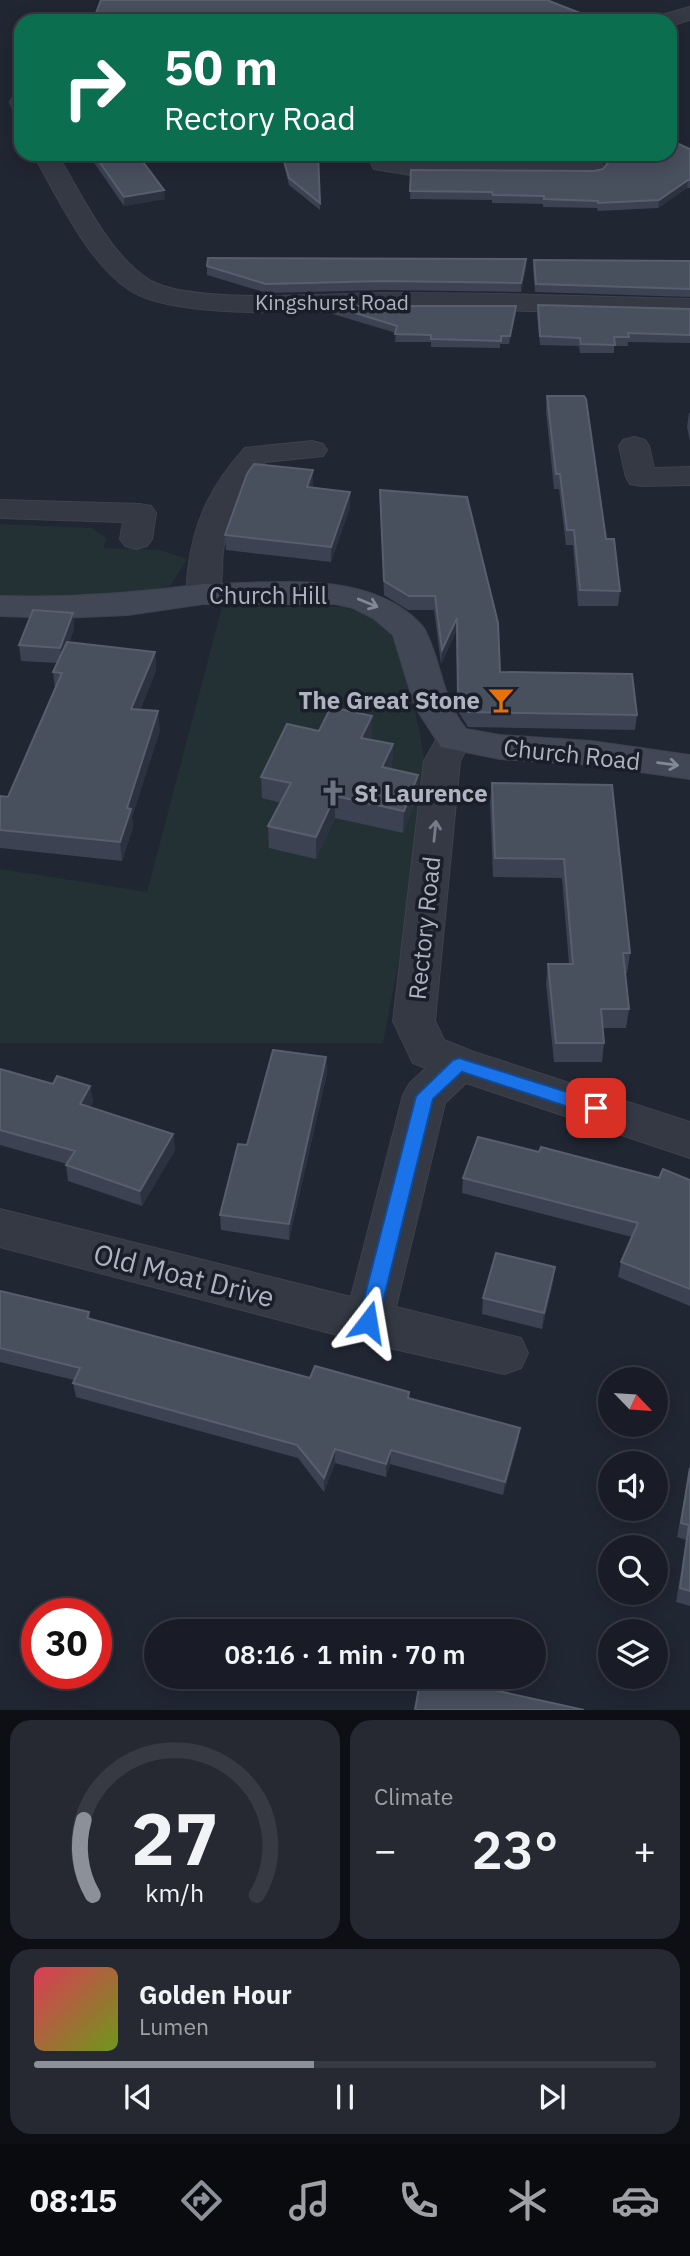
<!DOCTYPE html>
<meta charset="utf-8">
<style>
body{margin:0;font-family:"IBM Plex Sans",sans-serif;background:#262932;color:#f1f3f6;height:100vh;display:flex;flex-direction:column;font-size:26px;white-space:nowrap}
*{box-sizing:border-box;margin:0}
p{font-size:23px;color:#9fa1a7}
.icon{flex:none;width:38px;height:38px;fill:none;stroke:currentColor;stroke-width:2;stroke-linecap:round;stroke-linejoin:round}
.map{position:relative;height:1710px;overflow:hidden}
.details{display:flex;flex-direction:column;gap:10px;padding:10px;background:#0e0f15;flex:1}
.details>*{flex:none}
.banner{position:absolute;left:14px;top:14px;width:663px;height:147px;border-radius:21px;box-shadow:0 4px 18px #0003,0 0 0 2px #373a43;background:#0b6e4f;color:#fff;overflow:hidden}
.needle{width:46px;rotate:115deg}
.fabs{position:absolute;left:598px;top:1367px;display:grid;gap:14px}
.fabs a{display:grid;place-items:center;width:70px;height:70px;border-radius:50%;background:#191c26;box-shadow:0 4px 18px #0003,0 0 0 2px #373a43;font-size:35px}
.speed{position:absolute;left:21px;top:1598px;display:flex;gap:14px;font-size:35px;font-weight:700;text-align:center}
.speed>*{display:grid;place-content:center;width:91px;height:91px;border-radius:50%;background:#191c26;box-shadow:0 4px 18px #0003,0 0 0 2px #373a43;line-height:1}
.speed .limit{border:10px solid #d22;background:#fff;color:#111}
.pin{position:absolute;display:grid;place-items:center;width:60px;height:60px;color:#fff;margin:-30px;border-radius:14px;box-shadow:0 4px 10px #0006}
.me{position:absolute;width:77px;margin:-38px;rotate:14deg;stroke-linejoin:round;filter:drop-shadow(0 0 5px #0008)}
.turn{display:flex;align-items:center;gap:24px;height:147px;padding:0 35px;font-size:32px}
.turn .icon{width:91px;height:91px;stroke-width:2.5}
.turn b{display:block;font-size:49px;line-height:60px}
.big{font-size:52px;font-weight:600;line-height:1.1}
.details .widget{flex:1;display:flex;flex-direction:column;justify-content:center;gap:10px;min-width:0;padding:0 24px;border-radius:21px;background:#262932}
.details .dial{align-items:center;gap:0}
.dial svg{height:182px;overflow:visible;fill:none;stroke:#373a43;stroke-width:7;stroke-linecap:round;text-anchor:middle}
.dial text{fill:#f1f3f6;stroke:none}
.song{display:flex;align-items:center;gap:21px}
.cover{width:84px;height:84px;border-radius:10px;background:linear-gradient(135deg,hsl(350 70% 55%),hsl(80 70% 35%))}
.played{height:7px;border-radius:4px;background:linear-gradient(90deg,#8c9099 45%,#373a43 45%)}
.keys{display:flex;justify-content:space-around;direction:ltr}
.heat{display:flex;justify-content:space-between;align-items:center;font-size:38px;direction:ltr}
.details .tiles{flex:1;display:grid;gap:10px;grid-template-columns:1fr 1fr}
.widget:last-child{grid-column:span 2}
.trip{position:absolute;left:144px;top:1619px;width:402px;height:70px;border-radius:35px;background:#191c26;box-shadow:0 4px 18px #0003,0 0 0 2px #373a43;font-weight:600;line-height:70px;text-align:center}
.dock{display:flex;height:112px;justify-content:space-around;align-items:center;background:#0a0b0f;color:#9fa1a7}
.dock .icon{width:49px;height:49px}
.dock .on{color:#8c9099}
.dock b{font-size:32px;color:#f1f3f6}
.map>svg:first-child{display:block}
.green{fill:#233034}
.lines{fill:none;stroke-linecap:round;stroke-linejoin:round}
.street-casing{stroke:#3d424d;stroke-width:2}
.secondary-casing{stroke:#3d424d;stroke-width:2}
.street{fill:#343944;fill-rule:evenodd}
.secondary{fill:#424756;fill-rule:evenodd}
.wall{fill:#3c4251}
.shaded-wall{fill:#2c3240}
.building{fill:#484f5d;stroke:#585e6d;stroke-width:2}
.oneway{stroke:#838896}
.oneway2{stroke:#777c89}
.route{fill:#1a73e8;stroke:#114b97;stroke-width:2}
.labels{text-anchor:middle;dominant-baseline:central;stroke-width:7;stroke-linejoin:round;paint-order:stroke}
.far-street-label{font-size:21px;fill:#aeb3c1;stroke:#1a1e28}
.street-label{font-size:24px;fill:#aeb3c1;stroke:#1a1e28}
.poi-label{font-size:24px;font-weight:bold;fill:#aeb3c1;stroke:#1a1e28;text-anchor:end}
.near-street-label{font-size:28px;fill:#aeb3c1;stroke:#1a1e28}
</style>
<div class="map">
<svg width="690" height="1710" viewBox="0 0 690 1710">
<rect width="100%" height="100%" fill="#212633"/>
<path class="green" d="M0,524L92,528L106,538L104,548L160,550L187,559L170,586L125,598H0Z
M222,607H345L375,618L397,640L419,728L426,771L427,813L383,1043H0V869L147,892Z"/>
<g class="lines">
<g class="street-casing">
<path id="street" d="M690,7V20L670,26V21H655L658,16Z
M21,95V111L13,109L10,102L13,97Z
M33,154H57C81,193 110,257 151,281C195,305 329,293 383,293C485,292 588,297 690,299V315C600,313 510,310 420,309C353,309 183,324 131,291C88,264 58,197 33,154Z
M366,154H390L392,158L411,161L593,162L602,164L605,169L602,174L593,176L411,175L374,169Z
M634,437L645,440L649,446L654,468L690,467V485L641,486L630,484L626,477L619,446L623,440Z
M312,441L323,444L327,450L323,456L265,462C241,489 227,516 223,552C221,568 224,588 215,601L203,604L191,601C185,591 187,581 188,570C194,520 212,484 245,448Z
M0,500L140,504L151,506L156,513L152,539L147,546L136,549L125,546L120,539L123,522L0,518Z
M454,727L467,731L472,739L460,761L435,1021L444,1040L474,1052L690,1122V1158L466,1083L445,1103L396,1307L521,1338L528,1353L521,1368L504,1374L368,1343L0,1247V1209L351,1297L403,1095L410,1083L426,1068L413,1063L393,1021L424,761L441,731Z"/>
</g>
<g class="secondary-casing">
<path id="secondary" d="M203,584C270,584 356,570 411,615C416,620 422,624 425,630C442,663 442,700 466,729L500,735L591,741L690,755V779L591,765L500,759L441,747L415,707L393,635L373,618L353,608L335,604H203L128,615L61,618L0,616V596C71,598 132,594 203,584Z"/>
</g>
<use href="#street" class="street"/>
<use href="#secondary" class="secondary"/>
</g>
<path class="wall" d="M690,149V188H687L658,208L598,211L597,208L543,207V204L492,203V200L410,199L411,170L594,171L603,169L606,166L604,163L593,159L411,158V154H670Z
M88,154H137L165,199L124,206Z
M281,154H318L320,210L289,185Z
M526,259V268L521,292L383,290L267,293L207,275V266Z
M534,260L690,261V297L535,292L533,268Z
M538,305L690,309V343L628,342V346H614V353H580L579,346L540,345L537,314Z
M333,306H516V313L509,344H500V348L431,347V342H395L396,333L333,314Z
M547,396L606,539L620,591L618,606H578L573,545H566L559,489H554L546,411Z
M689,413H690V441L687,427Z
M313,485L312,488L350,492V507L331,562L226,550L225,535Z
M380,490L500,672L637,715L635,730L468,727L458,711L456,632L441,664L434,610H408L384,595Z
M73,613L74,629L69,642L155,652L156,671L140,710L160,730L132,817L133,827L122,861L0,848V796L8,797L55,689L53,672L57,663L21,661L19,645Z
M372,716V737L371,740L393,744L392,766L391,769L418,775L417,797L403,833L335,818L316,859L269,848L268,826L281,803L262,798L261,777L319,731Z
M492,783L612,785L630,953L627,973H625L629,1009L626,1028H603L604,1043L602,1062H554L546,983L548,964H569L562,878L493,877L490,802Z
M326,1057L327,1073L289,1240L221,1230L220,1215L247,1145Z
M0,1069L53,1084L90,1086L93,1102L90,1107L173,1134L175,1150L142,1206L68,1181L66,1165L67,1164L0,1145Z
M539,1152L659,1178L690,1180V1306L618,1277L621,1262L632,1237L462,1193L463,1178Z
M555,1267L553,1283L542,1329L482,1314L483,1298Z
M0,1291L89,1312L90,1319L310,1378L409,1398L520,1428L518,1442L503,1495L390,1464L386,1477L335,1463L324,1492L298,1458L76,1397L73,1383L74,1380L0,1362Z
M690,1466V1606L676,1602L686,1540L677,1537Z"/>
<path class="shaded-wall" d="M585,15L584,21H567Z
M175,16V21H150Z
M688,180L687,188L658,208L659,200Z
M164,190L165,199L124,206V197Z
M526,259V268L521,292V283Z
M516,306V313L509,344L510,336Z
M313,470V485L308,502L307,487Z
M350,492V507L331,562V547Z
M73,613L74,629L62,664L60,648Z
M457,618L456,632L441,664L442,650Z
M155,652L156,671L133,728L131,709Z
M158,711L160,730L132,817L133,827L122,861L120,842L127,808Z
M372,716V737L361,759V738Z
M393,744L392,766L382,789V767Z
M418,775L417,797L403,833L404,811Z
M335,796V818L316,859V837Z
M326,1057L327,1073L289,1240V1224Z
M90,1086L93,1102L82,1119L80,1104Z
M173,1134L175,1150L142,1206L140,1191Z
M555,1267L553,1283L542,1329L544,1313Z
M520,1428L518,1442L503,1495L505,1482Z
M335,1449V1463L324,1492V1478Z
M391,1450L390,1464L386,1477V1464Z"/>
<path class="building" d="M101,0H547L585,15L567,21H168L175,16L150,21H93Z
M670,140L690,149V180H688L659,200L598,203V201L544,199V196L493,195L492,192L410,191L411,170L594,171L603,169L608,163L605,155L602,154H670Z
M94,154H137L164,190L124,197Z
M282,154H318L320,203L289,178Z
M208,258L526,259L521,283L383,281L266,284L207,266Z
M534,260L690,261V289L536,284Z
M538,305L690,309V335L628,333L629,337H614L615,345L581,344L580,338L540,336Z
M333,306H516L510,336H501V341L431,339V335L395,334L397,326Z
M547,396H584L586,399L606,539H614L620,591L580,590L574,530H567L560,474H556Z
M254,464L313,470L307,487L350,492L331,547L225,535L247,474Z
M380,490L467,497L498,623L500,672L632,674L637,715L468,712L458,697L457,618L442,650L435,596H409L384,581Z
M33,610L73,613L60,648L19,645Z
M67,642L155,652L131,709L158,711L127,808L131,809L120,842L0,830V796L8,797L62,673L53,672Z
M331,707L372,716L361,738L393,744L382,767L418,775L404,811L335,796L316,837L268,826L291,783L261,777L287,724L319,731Z
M492,783L612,785L630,953H623L629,1009H601L604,1043H556L548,964H573L564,859L495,858Z
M273,1050L326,1057L289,1224L220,1215L238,1144L247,1145Z
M0,1069L53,1084L57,1076L90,1086L80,1104L173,1134L140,1191L66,1165L75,1151L0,1130Z
M478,1137L539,1152L541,1147L659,1178L663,1169L690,1180V1289L621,1262L638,1223L463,1178Z
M496,1253L555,1267L544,1313L483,1298Z
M0,1291L89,1312L87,1318L310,1378L315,1366L409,1392L408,1398L520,1428L505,1482L391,1450L386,1464L335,1449L324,1478L297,1445L73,1383L80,1368L0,1348Z
M690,1468V1591L680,1588L689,1525L681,1523Z
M421,1676H491L489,1689L584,1710H415Z"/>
<defs><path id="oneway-shaft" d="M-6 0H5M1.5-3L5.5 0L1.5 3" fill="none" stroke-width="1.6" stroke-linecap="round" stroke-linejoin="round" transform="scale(1.75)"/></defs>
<g class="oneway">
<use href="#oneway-shaft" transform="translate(368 603) rotate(22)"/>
<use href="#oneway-shaft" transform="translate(668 764) rotate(8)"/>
</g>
<use class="oneway2" href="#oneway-shaft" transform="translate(435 831) rotate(-84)"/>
<path class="route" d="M459,1058L602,1103L605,1108L602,1113L596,1116L462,1072L433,1099L378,1322L375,1328L368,1331L361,1328L358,1322L416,1096L453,1060Z"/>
<defs>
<g id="bar-bare" transform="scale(2.1)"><path d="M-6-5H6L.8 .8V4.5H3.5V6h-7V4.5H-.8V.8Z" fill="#e8710a" stroke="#1a1e28" stroke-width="2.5" paint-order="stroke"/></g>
<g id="church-bare" transform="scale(2.1)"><path d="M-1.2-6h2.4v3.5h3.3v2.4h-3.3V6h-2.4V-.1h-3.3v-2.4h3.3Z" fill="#6b7280" stroke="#1a1e28" stroke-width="2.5" paint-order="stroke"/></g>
</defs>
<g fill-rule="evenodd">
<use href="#bar-bare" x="501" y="700"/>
<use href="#church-bare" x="333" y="793"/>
</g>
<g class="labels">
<g class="far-street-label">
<text x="332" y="302">Kingshurst Road</text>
</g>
<g class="street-label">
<text x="268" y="595">Church Hill</text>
<text transform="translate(572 754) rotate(6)">Church Road</text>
<text transform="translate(424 928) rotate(-84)">Rectory Road</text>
</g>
<g class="poi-label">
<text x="480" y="700">The Great Stone</text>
<text x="354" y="793" text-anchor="start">St Laurence</text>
</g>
<g class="near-street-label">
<text transform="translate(184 1275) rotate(14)">Old Moat Drive</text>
</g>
</g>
</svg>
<div class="fabs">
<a><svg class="needle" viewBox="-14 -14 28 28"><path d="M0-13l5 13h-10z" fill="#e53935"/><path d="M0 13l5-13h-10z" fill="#9fa1a7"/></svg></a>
<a><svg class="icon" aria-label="sound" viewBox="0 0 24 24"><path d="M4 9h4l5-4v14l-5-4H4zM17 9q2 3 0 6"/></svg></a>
<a><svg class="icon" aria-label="search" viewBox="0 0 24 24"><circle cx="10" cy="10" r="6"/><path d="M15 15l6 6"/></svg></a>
<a><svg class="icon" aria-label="layers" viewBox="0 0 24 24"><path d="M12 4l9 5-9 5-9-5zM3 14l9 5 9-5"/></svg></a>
</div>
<div class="speed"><div class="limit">30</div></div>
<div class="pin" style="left:596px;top:1108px;background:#d93025"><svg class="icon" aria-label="arrive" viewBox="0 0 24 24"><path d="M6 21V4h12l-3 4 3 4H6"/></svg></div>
<svg class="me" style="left:368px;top:1322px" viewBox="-20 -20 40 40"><path d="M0-17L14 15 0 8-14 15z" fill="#1a73e8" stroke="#fff" stroke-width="4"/></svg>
<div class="trip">08:16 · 1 min · 70 m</div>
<div class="banner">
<div class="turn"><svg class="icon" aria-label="right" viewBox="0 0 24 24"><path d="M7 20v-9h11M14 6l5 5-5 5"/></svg><div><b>50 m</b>Rectory Road</div></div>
</div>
</div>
<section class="details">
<div class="tiles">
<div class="widget dial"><svg viewBox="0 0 100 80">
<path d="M14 69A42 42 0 1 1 86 69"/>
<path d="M14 69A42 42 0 0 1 10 36" stroke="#8c9099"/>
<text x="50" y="56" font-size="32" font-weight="700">27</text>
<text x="50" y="72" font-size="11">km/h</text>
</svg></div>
<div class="widget"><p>Climate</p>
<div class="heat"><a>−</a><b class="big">23°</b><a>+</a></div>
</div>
<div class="widget">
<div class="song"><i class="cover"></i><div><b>Golden Hour</b><p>Lumen</p></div></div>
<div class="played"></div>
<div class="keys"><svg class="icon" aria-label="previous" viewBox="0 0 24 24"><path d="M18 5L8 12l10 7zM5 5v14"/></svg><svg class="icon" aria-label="pause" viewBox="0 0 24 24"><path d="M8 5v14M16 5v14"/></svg><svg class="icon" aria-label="next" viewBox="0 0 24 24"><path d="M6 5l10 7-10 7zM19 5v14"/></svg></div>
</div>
</div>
</section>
<nav class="dock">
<b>08:15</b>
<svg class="icon on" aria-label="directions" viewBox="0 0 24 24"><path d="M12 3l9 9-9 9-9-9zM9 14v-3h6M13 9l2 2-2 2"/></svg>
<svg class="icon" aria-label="music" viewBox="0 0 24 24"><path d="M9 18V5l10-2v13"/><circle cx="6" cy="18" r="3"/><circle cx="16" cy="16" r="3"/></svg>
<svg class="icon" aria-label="phone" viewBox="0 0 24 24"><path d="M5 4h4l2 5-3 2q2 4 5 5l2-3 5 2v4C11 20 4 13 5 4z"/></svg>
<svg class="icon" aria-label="climate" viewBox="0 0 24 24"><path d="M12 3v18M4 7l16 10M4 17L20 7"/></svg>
<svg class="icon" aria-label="car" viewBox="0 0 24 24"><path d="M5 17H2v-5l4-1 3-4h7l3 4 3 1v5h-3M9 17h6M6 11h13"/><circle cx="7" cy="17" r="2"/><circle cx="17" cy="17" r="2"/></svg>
</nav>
